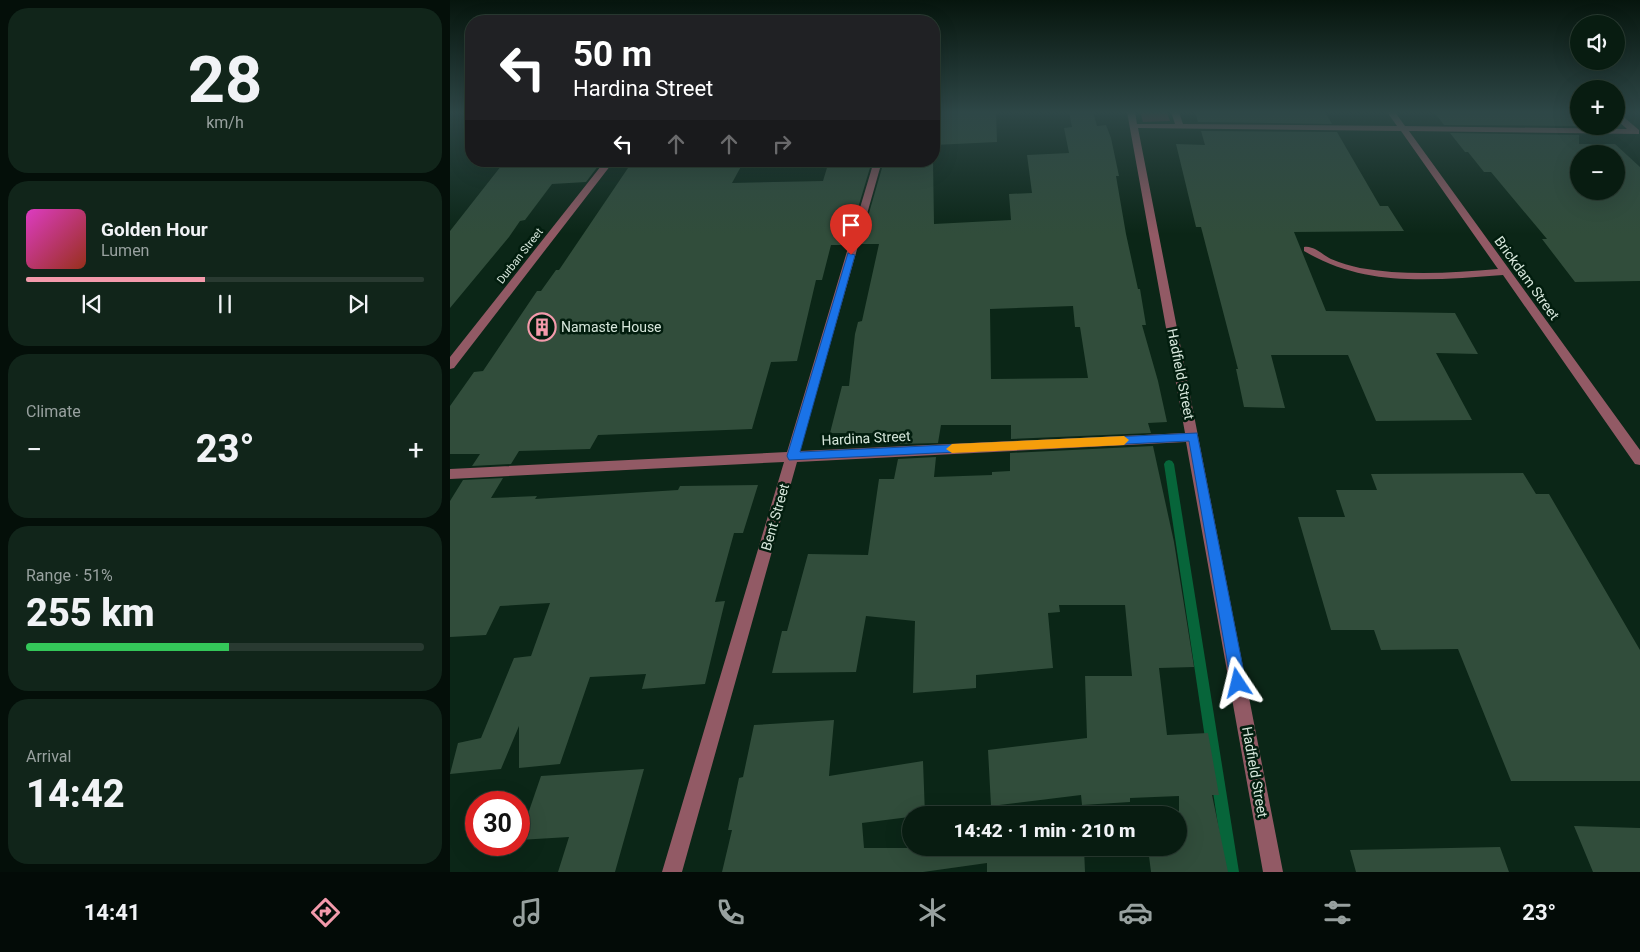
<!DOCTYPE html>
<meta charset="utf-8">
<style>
body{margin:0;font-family:Roboto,sans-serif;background:#11251a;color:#f1f3f6;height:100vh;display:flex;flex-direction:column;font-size:19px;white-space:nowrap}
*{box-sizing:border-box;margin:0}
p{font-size:16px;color:#98a19f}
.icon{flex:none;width:28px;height:28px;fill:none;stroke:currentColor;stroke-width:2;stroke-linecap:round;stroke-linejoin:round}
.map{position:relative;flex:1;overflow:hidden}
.panel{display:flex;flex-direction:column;gap:8px;padding:8px;background:#040f09;width:450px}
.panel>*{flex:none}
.guide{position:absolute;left:15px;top:15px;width:475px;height:152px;border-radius:20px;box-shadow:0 5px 20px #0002,0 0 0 1px #293a31;background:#202124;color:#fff;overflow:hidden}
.buttons{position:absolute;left:1120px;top:15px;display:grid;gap:10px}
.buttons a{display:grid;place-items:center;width:55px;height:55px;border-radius:50%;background:#081c11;box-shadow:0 5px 20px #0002,0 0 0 1px #293a31;font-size:25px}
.speed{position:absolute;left:15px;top:791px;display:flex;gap:10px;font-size:25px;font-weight:700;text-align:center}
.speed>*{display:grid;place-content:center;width:65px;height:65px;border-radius:50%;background:#081c11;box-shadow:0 5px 20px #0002,0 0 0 1px #293a31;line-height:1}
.speed .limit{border:8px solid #d22;background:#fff;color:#111}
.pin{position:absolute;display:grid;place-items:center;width:42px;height:42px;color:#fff;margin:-51px -21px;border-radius:50% 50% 50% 0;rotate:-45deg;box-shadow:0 0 5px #0007}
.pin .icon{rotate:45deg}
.me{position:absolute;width:55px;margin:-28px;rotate:350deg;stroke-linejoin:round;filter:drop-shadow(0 0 4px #0008)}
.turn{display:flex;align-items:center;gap:18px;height:105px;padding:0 25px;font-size:22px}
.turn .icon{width:65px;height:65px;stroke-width:2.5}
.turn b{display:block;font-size:35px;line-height:42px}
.lanes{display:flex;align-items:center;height:48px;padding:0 25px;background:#0003;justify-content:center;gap:25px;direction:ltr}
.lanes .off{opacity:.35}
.big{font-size:38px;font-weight:800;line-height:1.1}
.panel .widget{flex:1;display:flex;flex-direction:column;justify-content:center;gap:8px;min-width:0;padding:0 18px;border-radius:20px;background:#11251a}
.panel .dial{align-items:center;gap:0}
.dial b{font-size:65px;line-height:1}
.song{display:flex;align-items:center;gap:15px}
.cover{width:60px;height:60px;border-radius:8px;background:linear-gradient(135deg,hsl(310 70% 55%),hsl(10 70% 35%))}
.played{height:5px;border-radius:2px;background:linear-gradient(90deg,#f39aab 45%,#293a31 45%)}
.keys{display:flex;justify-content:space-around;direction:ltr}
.heat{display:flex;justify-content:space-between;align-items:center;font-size:28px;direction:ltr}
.charge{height:8px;border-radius:4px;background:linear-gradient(90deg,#34c759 51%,#293a31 0)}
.trip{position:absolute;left:452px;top:806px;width:285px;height:50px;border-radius:25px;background:#081c11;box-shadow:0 5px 20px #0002,0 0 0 1px #293a31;font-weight:800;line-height:50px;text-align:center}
.menu{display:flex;height:80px;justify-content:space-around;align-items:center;background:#030b07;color:#98a19f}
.menu .icon{width:35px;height:35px}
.menu .active{color:#f39aab}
.menu b{font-size:22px;color:#f1f3f6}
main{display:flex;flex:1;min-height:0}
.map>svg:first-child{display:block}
.green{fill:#6f2639}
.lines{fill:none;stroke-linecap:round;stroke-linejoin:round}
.stream{fill:#07653a;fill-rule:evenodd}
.building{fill:#314d3b;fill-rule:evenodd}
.minor{fill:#925a65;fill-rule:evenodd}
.route{fill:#1a73e8;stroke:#114b97}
.slow{fill:#f59e0b}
.labels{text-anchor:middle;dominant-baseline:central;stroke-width:5;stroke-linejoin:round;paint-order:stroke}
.far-street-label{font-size:11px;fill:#d7e7dc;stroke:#021d0e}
.street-label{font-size:14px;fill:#d7e7dc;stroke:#021d0e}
.poi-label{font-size:14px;fill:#d7e7dc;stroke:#021d0e;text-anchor:start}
</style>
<main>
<section class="panel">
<div class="widget dial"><b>28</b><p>km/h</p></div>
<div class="widget">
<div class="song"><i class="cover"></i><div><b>Golden Hour</b><p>Lumen</p></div></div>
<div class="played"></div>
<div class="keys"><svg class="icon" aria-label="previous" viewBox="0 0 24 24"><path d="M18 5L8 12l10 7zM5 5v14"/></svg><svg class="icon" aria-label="pause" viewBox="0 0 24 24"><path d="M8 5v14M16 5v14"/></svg><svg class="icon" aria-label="next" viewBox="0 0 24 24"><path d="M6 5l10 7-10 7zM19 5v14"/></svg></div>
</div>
<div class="widget"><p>Climate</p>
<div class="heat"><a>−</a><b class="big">23°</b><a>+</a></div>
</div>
<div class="widget"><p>Range · 51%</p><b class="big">255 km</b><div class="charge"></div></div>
<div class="widget"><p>Arrival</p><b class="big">14:42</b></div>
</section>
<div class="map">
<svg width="1190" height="872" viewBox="0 0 1190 872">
<rect width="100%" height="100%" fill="#0b2617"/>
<path class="green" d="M690,112H717L720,121L693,122Z"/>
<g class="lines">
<path class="stream" d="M719,460L722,461L724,464L789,872H775L714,464L716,461Z"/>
</g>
<path class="building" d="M484,112H546L547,142L484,145Z
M619,112H643L647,126L656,125L661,138L669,176H666L676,234L688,289H690L696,325H692L708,381L717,422L698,423L701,433L561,439V425H491L488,443L450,444L452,433H380L392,386H399L405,334L408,322L412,321L429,244H410L434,161H483L484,224L561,220L559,194L582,193L577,155L619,153L614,128L622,127ZM623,306L625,327H630L638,378L541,379L540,309Z
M745,112H875L882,124L748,122Z
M984,112H1129V126L994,125Z
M751,131L887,132L930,206H938L954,231L844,232L876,311L1005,313L1028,354L986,353L1022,420L926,421L898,355H821L835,408L794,407L786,369H788L751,227H746L726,144L755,145Z
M1000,133L1129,135V144H1165L1190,167V281L1125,282L1092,239H1097L1041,172H1034L1018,152H1015ZM1129,154H1166V191H1129Z
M55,161H152L136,182L102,184L75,220L70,221L59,237L0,308V231Z
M187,161H294L282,183L373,181L379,161H422L397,245H381L372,280H366L347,361L321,362L302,429L148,435L140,449L69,451L61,464L22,466L30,454H0V406L24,372L33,371L87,291H91L106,270H109L178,168H182Z
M703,446L724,542L744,667L709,668L717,735L758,733L769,795H762L778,872H701L698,848H729V796L680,798V802L632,805L631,795L541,806L538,750L637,738L635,676H682L675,605H609L610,612L598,613L603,668L526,675V688L463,693L465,621L416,616L406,672L322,673L332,631H337L358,554L418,555L429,479H444L448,459L486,457L484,477L542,475V472L560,471V453Z
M1073,473L1086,494H1099L1190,650V781H1061L1008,649L931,650L924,630H881L848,517H895L886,490H927L921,474Z
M53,478L41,498L87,496L85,499L228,490L230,486L308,485L293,533H284L265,602L275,601L255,684L192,689L196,674L140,677L110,764L69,768V726L51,769L0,774L8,743L31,738L64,658L81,656L100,603L50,606L36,635L0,637V501L13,480Z
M384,720L379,776L473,761L475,815L412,823L414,848H634L635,872H537V863L473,872H272L282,830H278L289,778L293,777L304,725Z
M194,769L165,872H108L119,837L69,840L91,776Z
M1124,826L1190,828V872H1143Z
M1050,847L1059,872H906L900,850Z"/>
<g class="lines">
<path class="minor" d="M677,112H685L687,124H725L721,112H729L733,124L947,126L937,112H945L955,126L1177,129L1166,119V113H1169L1189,130V134L959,131L1190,450V465L1185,464L1053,275C983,280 916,288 854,251V247C863,245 873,255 881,259C890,263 901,266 910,268C956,276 1002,273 1048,269L951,131L688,128L833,872H813L736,442L347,462L232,872H212L334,462L0,479V469L337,452L424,161H432L350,451L735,433Z
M155,161H164L4,368L0,369V357Z"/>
</g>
<linearGradient id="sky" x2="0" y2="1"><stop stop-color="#06150d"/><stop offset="0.48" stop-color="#2e4747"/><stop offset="1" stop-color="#2e4747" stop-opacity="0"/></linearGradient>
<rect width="1190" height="234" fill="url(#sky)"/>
<path class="route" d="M398,253L405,255L350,452L747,433L796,683L793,688L788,690L783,688L781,683L739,441L339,460L337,456Z"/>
<path class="slow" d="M674,436L679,440L674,445L502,453L496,449L502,444Z"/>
<defs>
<g id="building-ring" transform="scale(1.4375)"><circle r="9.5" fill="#021d0e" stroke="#f39aab" stroke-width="1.5"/><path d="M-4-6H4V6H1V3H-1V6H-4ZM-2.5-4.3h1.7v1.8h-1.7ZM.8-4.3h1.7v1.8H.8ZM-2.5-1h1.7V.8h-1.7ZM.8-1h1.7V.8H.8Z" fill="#f39aab"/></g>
</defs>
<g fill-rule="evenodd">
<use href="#building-ring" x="92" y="327"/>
</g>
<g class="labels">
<g class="far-street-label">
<text transform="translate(70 256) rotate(-52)">Durban Street</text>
</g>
<g class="street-label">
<text transform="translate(1077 278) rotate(54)">Brickdam Street</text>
<text transform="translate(731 374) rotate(79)">Hadfield Street</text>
<text transform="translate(416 438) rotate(-3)">Hardina Street</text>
<text transform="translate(325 517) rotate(-74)">Bent Street</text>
<text transform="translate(805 772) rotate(80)">Hadfield Street</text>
</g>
<g class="poi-label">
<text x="111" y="327">Namaste House</text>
</g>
</g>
</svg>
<div class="buttons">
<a><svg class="icon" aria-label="sound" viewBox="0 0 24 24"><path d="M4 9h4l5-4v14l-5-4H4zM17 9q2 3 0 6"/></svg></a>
<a>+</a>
<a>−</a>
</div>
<div class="speed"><div class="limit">30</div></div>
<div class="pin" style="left:401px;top:255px;background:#d93025"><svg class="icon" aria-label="arrive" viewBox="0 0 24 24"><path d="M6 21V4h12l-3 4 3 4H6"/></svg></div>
<svg class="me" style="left:788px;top:683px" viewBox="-20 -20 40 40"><path d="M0-17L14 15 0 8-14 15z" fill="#1a73e8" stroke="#fff" stroke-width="4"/></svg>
<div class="trip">14:42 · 1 min · 210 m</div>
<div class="guide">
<div class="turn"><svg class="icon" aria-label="left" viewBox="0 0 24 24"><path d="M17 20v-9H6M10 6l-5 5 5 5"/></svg><div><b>50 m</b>Hardina Street</div></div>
<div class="lanes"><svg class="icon" aria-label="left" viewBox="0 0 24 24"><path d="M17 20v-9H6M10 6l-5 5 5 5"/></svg><svg class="icon off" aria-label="ahead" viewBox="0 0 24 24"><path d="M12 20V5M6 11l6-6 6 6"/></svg><svg class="icon off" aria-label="ahead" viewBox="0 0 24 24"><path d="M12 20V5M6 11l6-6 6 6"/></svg><svg class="icon off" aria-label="right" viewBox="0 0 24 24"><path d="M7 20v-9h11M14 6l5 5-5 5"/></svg></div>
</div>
</div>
</main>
<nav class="menu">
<b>14:41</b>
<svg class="icon active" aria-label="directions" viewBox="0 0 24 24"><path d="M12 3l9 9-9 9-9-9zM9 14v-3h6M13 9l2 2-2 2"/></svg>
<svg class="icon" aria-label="music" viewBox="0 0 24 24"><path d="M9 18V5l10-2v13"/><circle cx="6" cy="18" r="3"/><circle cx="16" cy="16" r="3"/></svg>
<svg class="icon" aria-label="phone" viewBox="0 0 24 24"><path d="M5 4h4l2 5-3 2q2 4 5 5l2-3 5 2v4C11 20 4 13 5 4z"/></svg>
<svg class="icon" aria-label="climate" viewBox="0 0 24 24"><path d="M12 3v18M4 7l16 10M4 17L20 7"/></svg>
<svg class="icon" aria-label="car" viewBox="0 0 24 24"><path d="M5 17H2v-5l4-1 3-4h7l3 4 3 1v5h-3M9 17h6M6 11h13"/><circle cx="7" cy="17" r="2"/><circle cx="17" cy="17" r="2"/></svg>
<svg class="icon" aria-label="filters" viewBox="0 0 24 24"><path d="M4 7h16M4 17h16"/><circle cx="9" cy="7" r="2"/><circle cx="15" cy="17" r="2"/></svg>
<b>23°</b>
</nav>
